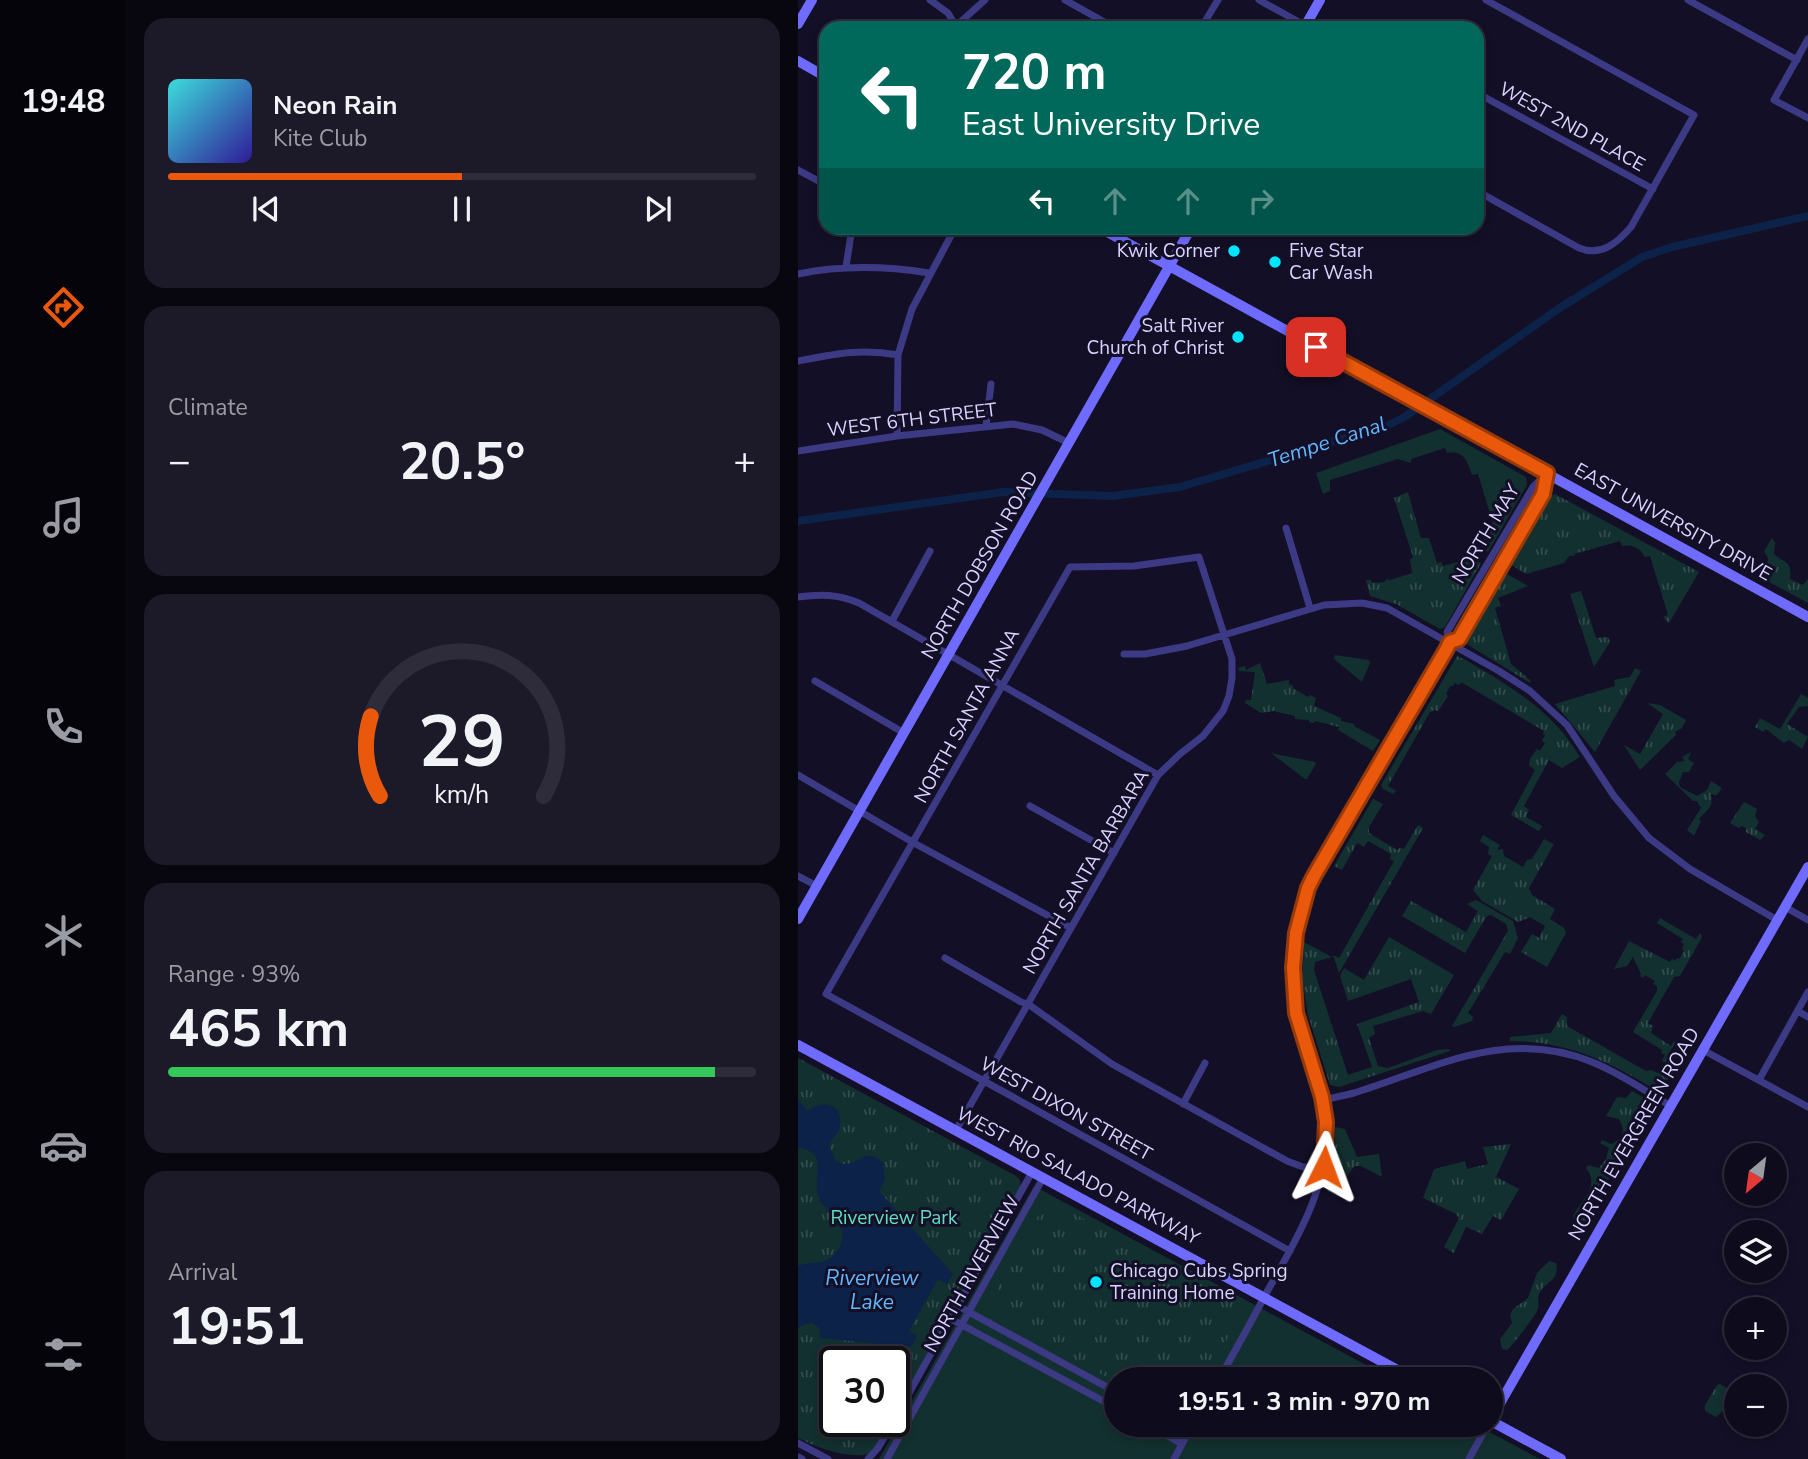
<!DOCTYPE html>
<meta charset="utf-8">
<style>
body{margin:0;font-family:"Nunito Sans",sans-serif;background:#1c1929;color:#f1f3f6;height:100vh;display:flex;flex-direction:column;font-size:26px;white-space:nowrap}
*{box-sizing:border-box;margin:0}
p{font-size:23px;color:#9b9ba3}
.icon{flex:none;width:38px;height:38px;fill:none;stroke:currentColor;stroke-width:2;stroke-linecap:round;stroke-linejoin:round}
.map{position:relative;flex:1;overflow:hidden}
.drawer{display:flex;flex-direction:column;gap:18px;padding:18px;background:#08060f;width:672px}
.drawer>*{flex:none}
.banner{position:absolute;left:21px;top:21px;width:665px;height:214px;border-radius:21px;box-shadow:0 4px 10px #0003,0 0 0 2px #2e2b3b;background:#00695c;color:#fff;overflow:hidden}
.needle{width:46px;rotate:209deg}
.tools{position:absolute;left:926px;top:1143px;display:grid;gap:14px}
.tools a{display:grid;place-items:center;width:63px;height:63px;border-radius:50%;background:#0e0b1c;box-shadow:0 4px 10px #0003,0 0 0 2px #2e2b3b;font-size:35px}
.speed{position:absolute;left:21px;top:1346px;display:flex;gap:14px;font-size:35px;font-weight:700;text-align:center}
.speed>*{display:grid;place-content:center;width:91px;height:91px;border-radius:50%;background:#0e0b1c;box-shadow:0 4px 10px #0003,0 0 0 2px #2e2b3b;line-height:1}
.speed .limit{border:4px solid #111;border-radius:10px;background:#fff;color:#111}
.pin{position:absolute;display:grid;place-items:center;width:60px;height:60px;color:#fff;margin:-30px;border-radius:14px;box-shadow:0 4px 10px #0006}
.me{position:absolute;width:77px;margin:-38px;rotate:3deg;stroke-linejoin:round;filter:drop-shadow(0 0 5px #0008)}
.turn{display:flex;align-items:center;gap:24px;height:147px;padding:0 28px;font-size:32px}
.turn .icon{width:91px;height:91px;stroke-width:2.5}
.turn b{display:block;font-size:49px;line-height:60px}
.lanes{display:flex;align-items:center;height:66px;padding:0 28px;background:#0003;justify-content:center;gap:35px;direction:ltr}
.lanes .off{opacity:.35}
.big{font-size:52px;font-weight:700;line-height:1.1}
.drawer .card{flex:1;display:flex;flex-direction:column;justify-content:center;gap:10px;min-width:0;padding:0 24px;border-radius:21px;background:#1c1929}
.drawer .dial{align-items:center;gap:0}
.dial svg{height:182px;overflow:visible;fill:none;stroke:#2e2b3b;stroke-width:7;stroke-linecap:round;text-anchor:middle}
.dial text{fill:#f1f3f6;stroke:none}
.song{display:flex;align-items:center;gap:21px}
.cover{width:84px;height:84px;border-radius:10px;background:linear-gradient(135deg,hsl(180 70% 55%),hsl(250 70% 35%))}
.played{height:7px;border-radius:4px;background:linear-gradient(90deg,#ea580c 50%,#2e2b3b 50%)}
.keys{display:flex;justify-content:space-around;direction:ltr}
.heat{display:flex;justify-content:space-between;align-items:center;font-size:38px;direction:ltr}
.charge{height:10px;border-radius:5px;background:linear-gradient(90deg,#34c759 93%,#2e2b3b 0)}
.trip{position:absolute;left:306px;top:1367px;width:399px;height:70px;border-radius:35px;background:#0e0b1c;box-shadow:0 4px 10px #0003,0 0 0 2px #2e2b3b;font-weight:700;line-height:70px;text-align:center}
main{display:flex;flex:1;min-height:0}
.tab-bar{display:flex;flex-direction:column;width:126px;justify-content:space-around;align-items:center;background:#06040b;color:#9b9ba3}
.tab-bar .icon{width:49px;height:49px}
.tab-bar .selected{color:#ea580c}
.tab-bar b{font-size:32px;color:#f1f3f6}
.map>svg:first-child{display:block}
.grass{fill:#12302f}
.park{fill:url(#park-tufts)}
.water{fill:#0c2248}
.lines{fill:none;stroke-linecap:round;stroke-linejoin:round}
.canal{stroke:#0c2248;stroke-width:8}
.street{stroke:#3d3a85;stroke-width:7}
.secondary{stroke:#6f6bff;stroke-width:10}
.route-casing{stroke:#983908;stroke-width:18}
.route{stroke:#ea580c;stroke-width:12}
.poi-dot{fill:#00e5ff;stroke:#130f26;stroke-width:2.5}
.labels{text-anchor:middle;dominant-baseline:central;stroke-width:6;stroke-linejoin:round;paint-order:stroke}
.street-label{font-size:19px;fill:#d9d4ff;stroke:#130f26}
.poi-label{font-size:19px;fill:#d9d4ff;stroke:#130f26;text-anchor:end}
.park-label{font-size:19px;fill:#5fe0c0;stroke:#130f26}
.water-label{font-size:21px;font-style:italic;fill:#62b6ff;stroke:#130f26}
</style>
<main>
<nav class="tab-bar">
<b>19:48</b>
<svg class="icon selected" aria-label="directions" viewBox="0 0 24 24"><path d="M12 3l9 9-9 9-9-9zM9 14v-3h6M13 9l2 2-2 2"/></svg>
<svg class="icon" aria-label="music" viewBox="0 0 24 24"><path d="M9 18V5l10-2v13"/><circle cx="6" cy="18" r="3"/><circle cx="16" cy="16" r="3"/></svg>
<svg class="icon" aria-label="phone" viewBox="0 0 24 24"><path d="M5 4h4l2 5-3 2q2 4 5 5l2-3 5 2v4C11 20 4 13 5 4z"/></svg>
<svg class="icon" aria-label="climate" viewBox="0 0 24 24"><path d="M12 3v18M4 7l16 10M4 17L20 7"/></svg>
<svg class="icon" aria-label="car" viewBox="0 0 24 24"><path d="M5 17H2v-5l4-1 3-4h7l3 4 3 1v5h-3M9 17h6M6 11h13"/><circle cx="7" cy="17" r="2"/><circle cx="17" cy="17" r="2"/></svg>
<svg class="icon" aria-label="filters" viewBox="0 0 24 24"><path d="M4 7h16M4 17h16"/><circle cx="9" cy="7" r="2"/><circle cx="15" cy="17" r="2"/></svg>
</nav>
<section class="drawer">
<div class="card">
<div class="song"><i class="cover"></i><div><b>Neon Rain</b><p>Kite Club</p></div></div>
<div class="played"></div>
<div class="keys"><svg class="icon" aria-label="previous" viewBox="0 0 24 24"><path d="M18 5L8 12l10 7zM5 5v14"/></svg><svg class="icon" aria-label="pause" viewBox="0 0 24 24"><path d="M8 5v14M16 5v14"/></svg><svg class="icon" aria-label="next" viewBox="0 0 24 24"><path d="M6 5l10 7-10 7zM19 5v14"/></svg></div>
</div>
<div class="card"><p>Climate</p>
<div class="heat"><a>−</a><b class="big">20.5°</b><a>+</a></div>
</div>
<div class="card dial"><svg viewBox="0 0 100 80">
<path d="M14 69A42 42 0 1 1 86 69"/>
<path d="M14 69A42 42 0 0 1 10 34" stroke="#ea580c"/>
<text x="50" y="56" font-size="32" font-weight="700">29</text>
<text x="50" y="72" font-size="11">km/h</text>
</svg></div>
<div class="card"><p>Range · 93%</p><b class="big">465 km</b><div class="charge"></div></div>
<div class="card"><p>Arrival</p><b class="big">19:51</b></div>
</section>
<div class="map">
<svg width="1010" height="1459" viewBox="0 0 1010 1459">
<defs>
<pattern id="park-tufts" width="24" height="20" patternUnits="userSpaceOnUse" patternTransform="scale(1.75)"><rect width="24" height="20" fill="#12302f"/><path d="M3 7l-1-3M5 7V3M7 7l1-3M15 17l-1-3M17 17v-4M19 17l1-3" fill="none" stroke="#344d4e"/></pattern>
</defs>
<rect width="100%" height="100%" fill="#130f26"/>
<path class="grass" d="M642,429L728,477L729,485L690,552L683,547C683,539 689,529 695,524L680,474L674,475C669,461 666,450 649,453L647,448L613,459V463L600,459L532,480V491L525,494L518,473Z
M537,655L571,660L572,663L564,682L536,659Z
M473,753L517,762L518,764L509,779H507Z
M236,1186L594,1379H318V1424L678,1425L742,1459H81Z"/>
<path class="park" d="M610,492L623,538H631L639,563L643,562L645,566L675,558L683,563L647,627L642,629L598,604L572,596L568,580H572L575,583L586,582L589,579L592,580L614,573L612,560L615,557L596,498Z
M757,494L901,572L871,623L865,617L870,615L852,556L847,557C842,548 835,544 824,546L822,541L776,554L777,556H771L766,563L728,574L712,564L750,496Z
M974,538L977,543L976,554C987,564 994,560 992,579L1005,585L1010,579V603L966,579L970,558L966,551Z
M707,573L730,586L700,598L703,606L697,608L713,664L733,681L732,683L667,643Z
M783,591L798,638L810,637L812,642L796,667L772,594Z
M659,656C669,660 679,667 688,672C725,694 760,719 782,757L764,768L751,760L726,806L731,810L728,817L744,826L741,831L713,815L737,770L731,765L732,759L739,749L742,751L747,743L744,741L747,735L745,734L746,731L663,682L661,685L657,683L655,686H652L648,694L650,696L640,711L636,710L632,712L590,786L598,791L595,794L585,789L583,785Z
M462,663L469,684L491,680V684L495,686V688L510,697L512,695L518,698L516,706L543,718V721L556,724V726L582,740L575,751L540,730L541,727L517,721L516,723L511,722V720L497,719V716L475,711L463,713L447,703L448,700H453L457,672L441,671L440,668L447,666L448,670Z
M837,668L843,671L797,752L757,704L817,686L816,680L832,677Z
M1003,694L1010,698V706L1001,707L989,724L1010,737L1004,749L991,740L986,743L968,729L965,732L957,727L962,718L982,729Z
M849,703L862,705L888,720L884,728L877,732L878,735L842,770L826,745L842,754L865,714Z
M893,752L890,759L896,763L891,772H885L881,782L882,787L899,796L909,790L913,781L924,788L919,795L913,794C916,809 907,811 901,819L903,821L896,836L889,830L903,808L899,801H895L867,774L879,762L887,761L884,757Z
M575,799L585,804L571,827V833L599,850L602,848L606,849L620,825L625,828L541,973L535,955L541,958L596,861L592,859L593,854L570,841L566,847L559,843L544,870L536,866Z
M946,802L959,809L957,816L961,822L957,829L967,835L962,840L948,832V828L944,826L941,828L932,823Z
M685,835L702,845L699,850L705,849L706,856L725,867L729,860L734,859L746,839L756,844L731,888L734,895L757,909L752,919L766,928L768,933L749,967L723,952L734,934L741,938L747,926L732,917L720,922L684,901L675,890L694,856L690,854L691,847L682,841Z
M678,900L715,921L720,938L712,954L707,952L670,1013L675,1017L674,1021L656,1027L654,1026L710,931L708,924L693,915L688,917L667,953L604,916L613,901L668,932L680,911L669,904Z
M862,918L898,939L902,933L904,937L882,976L876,977L850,1023L855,1026L853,1033L873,1046L876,1041L878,1043L872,1051L878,1055L872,1064V1078L855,1088C807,1060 769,1041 712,1041V1037L753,1033L764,1014L769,1017V1026L848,1071L853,1070L860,1073L866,1062L864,1060L867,1055L863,1053L864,1050L835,1032L859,991V986L855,984L857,981L847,975L845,978L842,976L843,974L835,957L829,966L816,969L831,941L872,962L874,959L877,961L879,958L881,959L886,951L884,949L886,944L883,942L885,939L859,923Z
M591,937L656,975L633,1014L625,1011L575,1026L577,1034L571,1038L580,1066L590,1068L639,1050L651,1049L652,1051L541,1087L532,1085L510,1015L504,978L506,942L534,957L517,962L516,970L550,1075L574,1067L559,1024L621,1002L613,979L550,1001L542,976L546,968L566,980Z
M0,1058L218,1176L222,1180L223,1186L96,1413V1362H37V1421H92C86,1431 80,1446 71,1454C51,1459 19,1448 0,1438Z
M834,1091L853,1102L844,1129L826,1144L819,1169L798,1196L788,1222L780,1226L777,1224L775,1216C785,1197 802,1186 788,1168L790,1165L801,1168L808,1159L811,1148L802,1143L804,1140L813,1144C825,1139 828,1130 821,1119L808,1116L819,1097L828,1098Z
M537,1127L547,1129L559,1157L581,1154L584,1177L563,1166H557C546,1176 549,1189 530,1192L537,1158Z
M713,1144L698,1177L721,1189L703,1220L695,1216L684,1234L668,1227L656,1253L646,1247L661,1218L658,1214L625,1198L636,1169L667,1161L669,1169L690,1164L685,1147Z
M248,1202L266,1208L446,1307L408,1379H318V1382L199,1317L196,1319L198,1324L183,1318Z
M751,1261L758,1263C762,1283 746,1280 741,1295C739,1300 742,1306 739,1311C736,1317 713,1348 709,1350L704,1349L702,1339L714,1323L712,1315L715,1309L730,1298L739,1273Z
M922,1384L933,1391C932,1400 925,1412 918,1417L907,1411V1405L919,1385Z
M416,1425L514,1424V1425L497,1434L414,1431Z"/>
<path class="water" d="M0,1100L10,1111C24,1100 44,1102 42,1124C42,1134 34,1137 31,1145L38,1161C59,1173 65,1142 85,1163L87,1180L81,1191L155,1274L149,1284L140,1279L111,1331L119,1336L113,1347L22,1338L21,1328L15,1323L7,1324L0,1328V1266C14,1260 29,1267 39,1251C57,1223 26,1216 20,1195C14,1176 32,1153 0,1147Z"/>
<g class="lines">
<path class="canal" d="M0,521L206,492L314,496L382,487L588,426L605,418L763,307L844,257L874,247L1010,216"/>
<path class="street" d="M132,0L150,13L159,28
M267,0L317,28
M461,0L508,26
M890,0L999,60
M158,26L187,0
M403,28L420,0
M1010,39L976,100L1010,118
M679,93L855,189
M0,170L28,185
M679,191L781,248C803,257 819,243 833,227L896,115L688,0
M48,267L54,228
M0,274C44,265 87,266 131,273
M0,361C37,354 63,348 100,355
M188,426L193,384
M99,436L100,355L114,309L157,228
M0,451L99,436L215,424L244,430L271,443
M488,528L512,608
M0,597C23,594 39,594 61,603L360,775
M94,621L132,551
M652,642L649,632L735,487L749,473
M326,654H347L389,646L526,605L564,603L589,608L701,671L732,691L769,725L816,796L851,838L892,869L979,920
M17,681L106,733
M0,775L116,843L273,928
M232,806L316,853
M0,876L19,886
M987,907L1010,920
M147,958L223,1002L230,1004L314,1064L489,1161L505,1167H526
M1000,1011L1010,1017
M905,1050L1010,1107
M961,1080L1010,992
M525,1101C535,1097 545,1096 556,1093C636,1068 708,1027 794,1062C822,1073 847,1091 873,1106
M385,1104L407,1063
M158,1130L186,1081L360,775L382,754L405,736L425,711L431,696L434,678V659L401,557L336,566L272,567L28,994C183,1079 338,1165 492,1251
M160,1306L318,1392
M153,1319L318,1408
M421,1379C438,1350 454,1320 470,1290C500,1237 532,1185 528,1122C525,1084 507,1050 499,1014C489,972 497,928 510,888L652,642L661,639L745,494L749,473
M96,1420L234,1172
M349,1424L384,1444
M378,1424L391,1432
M0,1443L30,1459
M0,1457L4,1459
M70,1459L80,1448L96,1421
M89,1459L245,1178
M376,1459L395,1424
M671,1459L690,1424"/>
<path class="secondary" d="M0,24L14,0
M506,28L522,0
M0,61L28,77
M302,228L1010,617
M0,919L393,228
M0,1045L616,1379
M693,1419L1010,867
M693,1421L763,1459"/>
</g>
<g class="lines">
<g class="route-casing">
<path id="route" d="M518,347L749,473L745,494L661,639L652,642L648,650L516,876L510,888L498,933L495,968L498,1013L524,1097L528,1122L526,1167"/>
</g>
<use href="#route" class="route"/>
</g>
<g class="poi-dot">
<circle cx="436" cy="251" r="7"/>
<circle cx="477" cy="262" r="7"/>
<circle cx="440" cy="337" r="7"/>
<circle cx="298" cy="1282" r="7"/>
</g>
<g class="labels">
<g class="street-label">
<text transform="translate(774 127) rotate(29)">WEST 2ND PLACE</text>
<text transform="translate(114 420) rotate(-7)">WEST 6TH STREET</text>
<text transform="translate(875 522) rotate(29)">EAST UNIVERSITY DRIVE</text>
<text transform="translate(688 534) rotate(-59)">NORTH MAY</text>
<text transform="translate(182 565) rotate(-60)">NORTH DOBSON ROAD</text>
<text transform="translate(169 716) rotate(-61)">NORTH SANTA ANNA</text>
<text transform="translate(288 872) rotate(-60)">NORTH SANTA BARBARA</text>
<text transform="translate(268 1109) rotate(29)">WEST DIXON STREET</text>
<text transform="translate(836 1134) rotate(-60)">NORTH EVERGREEN ROAD</text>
<text transform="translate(280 1176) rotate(28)">WEST RIO SALADO PARKWAY</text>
<text transform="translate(174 1274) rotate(-61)">NORTH RIVERVIEW</text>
</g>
<g class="poi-label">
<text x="422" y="251">Kwik Corner</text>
<text x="491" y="251" text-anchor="start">Five Star<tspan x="491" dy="22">Car Wash</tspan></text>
<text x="426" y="326">Salt River<tspan x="426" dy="22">Church of Christ</tspan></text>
<text x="312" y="1271" text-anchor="start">Chicago Cubs Spring<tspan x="312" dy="22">Training Home</tspan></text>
</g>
<g class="park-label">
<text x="96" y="1218">Riverview Park</text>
</g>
<g class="water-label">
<text transform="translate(529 442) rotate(-18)">Tempe Canal</text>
<text x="74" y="1278">Riverview<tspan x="74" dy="24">Lake</tspan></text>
</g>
</g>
</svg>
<div class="tools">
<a><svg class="needle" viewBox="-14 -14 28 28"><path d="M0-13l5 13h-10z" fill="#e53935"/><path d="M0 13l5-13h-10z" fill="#9b9ba3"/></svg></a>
<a><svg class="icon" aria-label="layers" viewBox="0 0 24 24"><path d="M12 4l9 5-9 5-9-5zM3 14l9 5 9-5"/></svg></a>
<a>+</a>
<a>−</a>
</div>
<div class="speed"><div class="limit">30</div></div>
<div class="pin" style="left:518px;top:347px;background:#d93025"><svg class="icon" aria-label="arrive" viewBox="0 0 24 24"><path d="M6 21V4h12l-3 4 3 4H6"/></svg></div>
<svg class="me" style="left:526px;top:1167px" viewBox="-20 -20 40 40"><path d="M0-17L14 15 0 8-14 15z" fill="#ea580c" stroke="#fff" stroke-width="4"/></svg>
<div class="trip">19:51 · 3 min · 970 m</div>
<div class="banner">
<div class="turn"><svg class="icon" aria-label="left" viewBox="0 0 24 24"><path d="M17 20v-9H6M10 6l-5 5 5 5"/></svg><div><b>720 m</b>East University Drive</div></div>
<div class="lanes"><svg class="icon" aria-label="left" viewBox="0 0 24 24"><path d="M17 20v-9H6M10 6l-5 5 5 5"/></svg><svg class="icon off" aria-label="ahead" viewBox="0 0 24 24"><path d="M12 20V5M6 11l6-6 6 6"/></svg><svg class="icon off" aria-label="ahead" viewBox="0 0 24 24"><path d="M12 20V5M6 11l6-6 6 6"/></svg><svg class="icon off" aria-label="right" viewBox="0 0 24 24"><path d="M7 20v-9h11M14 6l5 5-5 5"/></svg></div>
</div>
</div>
</main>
